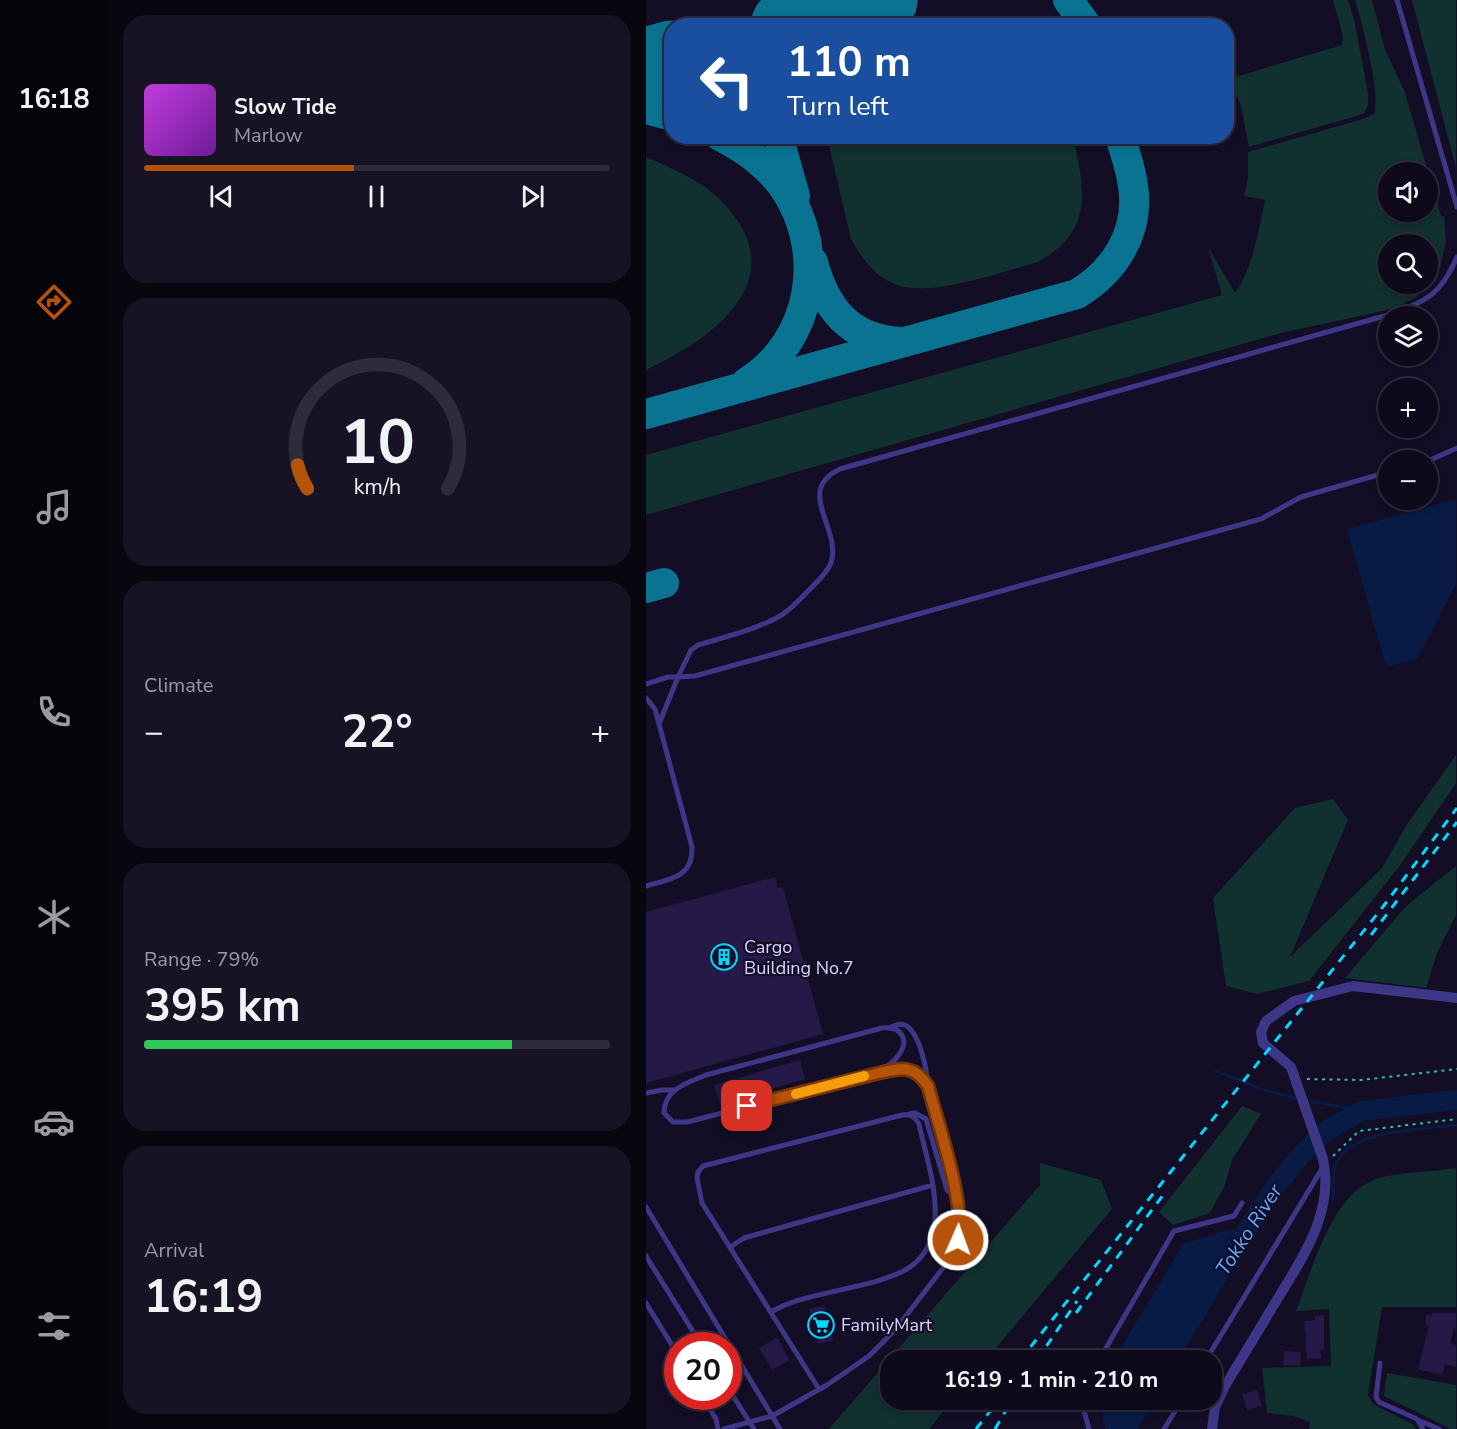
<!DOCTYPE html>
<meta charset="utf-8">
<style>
body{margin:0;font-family:"Nunito Sans",sans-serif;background:#171325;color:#f1f3f6;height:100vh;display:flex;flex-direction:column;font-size:22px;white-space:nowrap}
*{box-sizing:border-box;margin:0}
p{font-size:20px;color:#9b9aa3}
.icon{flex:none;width:33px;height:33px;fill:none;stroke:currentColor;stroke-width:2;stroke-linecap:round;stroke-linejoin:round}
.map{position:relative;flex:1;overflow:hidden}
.panel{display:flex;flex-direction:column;gap:15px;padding:15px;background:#08060f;width:538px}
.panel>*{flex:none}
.hud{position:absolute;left:18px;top:18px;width:570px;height:126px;border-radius:24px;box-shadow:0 3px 9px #0003,0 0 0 2px #2e2b3b;background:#1a4fa0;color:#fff;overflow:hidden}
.controls{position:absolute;left:732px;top:162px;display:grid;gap:12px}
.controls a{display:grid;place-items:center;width:60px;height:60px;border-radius:50%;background:#0e0a1c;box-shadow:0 3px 9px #0003,0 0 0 2px #2e2b3b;font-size:30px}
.speed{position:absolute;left:18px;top:1332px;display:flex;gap:12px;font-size:30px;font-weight:700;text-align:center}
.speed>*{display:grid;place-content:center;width:78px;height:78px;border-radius:50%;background:#0e0a1c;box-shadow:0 3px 9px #0003,0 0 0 2px #2e2b3b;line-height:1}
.speed .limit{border:9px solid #d22;background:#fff;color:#111}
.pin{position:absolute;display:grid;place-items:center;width:51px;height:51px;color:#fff;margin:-26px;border-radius:12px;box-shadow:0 3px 9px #0006}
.me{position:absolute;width:66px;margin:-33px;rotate:2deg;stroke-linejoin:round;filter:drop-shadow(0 0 4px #0008)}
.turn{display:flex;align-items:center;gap:21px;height:126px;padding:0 24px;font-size:27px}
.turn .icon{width:78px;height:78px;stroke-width:2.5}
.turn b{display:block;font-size:42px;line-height:51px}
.big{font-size:45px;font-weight:700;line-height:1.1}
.panel .tile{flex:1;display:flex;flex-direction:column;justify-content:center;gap:9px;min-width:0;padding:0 21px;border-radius:24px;background:#171325}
.panel .dial{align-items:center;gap:0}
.dial svg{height:156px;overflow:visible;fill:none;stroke:#2e2b3b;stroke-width:7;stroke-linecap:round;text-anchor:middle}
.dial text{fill:#f1f3f6;stroke:none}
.song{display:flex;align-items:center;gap:18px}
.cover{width:72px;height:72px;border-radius:9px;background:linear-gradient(135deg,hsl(290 70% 55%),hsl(280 70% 35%))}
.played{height:6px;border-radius:3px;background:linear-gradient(90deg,#b45309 45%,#2e2b3b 45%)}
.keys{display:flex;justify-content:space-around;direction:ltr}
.heat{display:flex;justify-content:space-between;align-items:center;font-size:33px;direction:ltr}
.charge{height:9px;border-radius:4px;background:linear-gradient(90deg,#34c759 79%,#2e2b3b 0)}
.trip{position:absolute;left:234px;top:1350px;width:342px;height:60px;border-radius:24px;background:#0e0a1c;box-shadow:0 3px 9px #0003,0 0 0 2px #2e2b3b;font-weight:700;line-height:60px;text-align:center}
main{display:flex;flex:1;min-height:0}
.dock{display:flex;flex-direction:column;width:108px;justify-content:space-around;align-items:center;background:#06040b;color:#9b9aa3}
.dock .icon{width:42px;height:42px}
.dock .current{color:#b45309}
.dock b{font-size:27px;color:#f1f3f6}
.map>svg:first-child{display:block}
.green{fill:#113030;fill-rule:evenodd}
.water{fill:#081b45}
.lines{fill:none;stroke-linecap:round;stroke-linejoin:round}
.stream{stroke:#081b45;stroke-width:3}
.river{stroke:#081b45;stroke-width:20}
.taxiway{stroke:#0a7392;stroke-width:30}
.runway{stroke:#0a7392;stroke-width:75}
.building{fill:#251948}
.path{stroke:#2abcba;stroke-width:2;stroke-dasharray:3 4.5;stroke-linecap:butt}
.lane{stroke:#3e3787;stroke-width:5}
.street{stroke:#3e3787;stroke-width:10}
.rail{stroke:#00d8fe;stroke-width:3;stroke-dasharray:9 8;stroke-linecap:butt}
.lane-bridge{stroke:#3e3787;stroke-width:5}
.route-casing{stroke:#753606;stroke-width:15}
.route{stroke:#b45309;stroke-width:10}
.slow{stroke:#f59e0b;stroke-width:10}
.labels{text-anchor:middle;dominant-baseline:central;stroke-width:4.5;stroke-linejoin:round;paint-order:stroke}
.poi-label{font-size:18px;fill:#dad3ff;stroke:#130e26;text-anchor:start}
.water-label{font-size:20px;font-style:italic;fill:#61aeff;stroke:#130e26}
</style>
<main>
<nav class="dock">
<b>16:18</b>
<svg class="icon current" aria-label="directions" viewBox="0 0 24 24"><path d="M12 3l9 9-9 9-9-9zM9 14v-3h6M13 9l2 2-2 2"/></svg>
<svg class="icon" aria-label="music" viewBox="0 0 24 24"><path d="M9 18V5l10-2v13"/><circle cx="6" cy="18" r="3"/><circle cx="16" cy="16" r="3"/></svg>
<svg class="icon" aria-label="phone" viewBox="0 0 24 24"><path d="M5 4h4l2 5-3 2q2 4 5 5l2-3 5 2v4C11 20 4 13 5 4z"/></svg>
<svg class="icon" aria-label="climate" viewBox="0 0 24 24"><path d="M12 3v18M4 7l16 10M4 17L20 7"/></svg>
<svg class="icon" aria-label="car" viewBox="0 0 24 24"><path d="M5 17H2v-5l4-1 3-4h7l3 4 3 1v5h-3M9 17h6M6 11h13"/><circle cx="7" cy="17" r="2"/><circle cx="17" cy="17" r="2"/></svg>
<svg class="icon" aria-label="filters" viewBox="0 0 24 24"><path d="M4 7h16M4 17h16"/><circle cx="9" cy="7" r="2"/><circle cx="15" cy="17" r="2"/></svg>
</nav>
<section class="panel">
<div class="tile">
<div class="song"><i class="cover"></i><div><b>Slow Tide</b><p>Marlow</p></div></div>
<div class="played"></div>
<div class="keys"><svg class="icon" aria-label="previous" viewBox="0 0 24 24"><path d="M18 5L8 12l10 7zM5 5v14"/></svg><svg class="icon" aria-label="pause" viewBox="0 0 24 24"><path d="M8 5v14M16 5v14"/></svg><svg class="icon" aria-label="next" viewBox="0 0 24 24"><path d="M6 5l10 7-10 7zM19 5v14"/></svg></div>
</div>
<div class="tile dial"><svg viewBox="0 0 100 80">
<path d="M14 69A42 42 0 1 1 86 69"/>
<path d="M14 69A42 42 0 0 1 9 57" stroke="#b45309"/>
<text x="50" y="56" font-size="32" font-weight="700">10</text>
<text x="50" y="72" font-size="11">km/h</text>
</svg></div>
<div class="tile"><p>Climate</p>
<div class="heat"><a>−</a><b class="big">22°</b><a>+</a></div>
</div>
<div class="tile"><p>Range · 79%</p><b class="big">395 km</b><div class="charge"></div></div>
<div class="tile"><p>Arrival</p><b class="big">16:19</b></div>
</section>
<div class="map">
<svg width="811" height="1429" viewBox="0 0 811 1429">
<rect width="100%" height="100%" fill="#130e26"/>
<path class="green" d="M687,0H702L708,19L722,93V106L717,114L603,147L595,106L586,85V78L696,45L697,36Z
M709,0H726L739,49L759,93L795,216H798L800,241L794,269L779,290L769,298L746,309L635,333L0,515V455L576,295L562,247L589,293C606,271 613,228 619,200L598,196L602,178V152L717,119L728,114C735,91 716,24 709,0ZM782,172V212H742V172ZM782,244V284H742V244Z
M766,0H810V168Z
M181,137H427C439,189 448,232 392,262C367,269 344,277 319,282C264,295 234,292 205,239Z
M0,157C22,167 50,178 68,194C154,272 75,335 0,370Z
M810,755V783L755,864L663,981L611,994L580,986L567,898L649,808L687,799L702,820L644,957L736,868L760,826Z
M810,866V915L791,953L780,988L699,978L760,906Z
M596,1106L615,1114L586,1160L579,1185L564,1213L527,1225L513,1212Z
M394,1163L455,1180L466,1209L340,1360H244V1400H307L283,1429H183L394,1185Z
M810,1168V1307H736L722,1395L727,1404L766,1424L770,1429H663L664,1422L647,1416L621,1413L616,1368L685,1366L683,1309L650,1311C666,1270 686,1191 733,1178C756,1172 786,1172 810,1168Z
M741,1373L810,1385V1429H805L738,1396Z"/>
<path class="water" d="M810,499V584L771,659L740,667L701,529Z
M589,1228L511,1360H468L537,1244Z
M454,1400H488L470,1429H459Z"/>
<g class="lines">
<path class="stream" d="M570,1071L618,1090L653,1099
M659,1100L716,1111
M687,1200C688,1190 687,1177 689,1167C700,1129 778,1129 811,1125"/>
<path class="river" d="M521,1360L572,1275L628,1188L657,1153L683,1129L716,1111L811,1100
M480,1429L497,1400"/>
<path class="taxiway" d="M422,0L441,26
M168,26L192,12
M0,109L26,116
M74,136C99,149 121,164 138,188C181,251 167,341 101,382
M132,136L149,196
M167,262C179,308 203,339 254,342
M0,414L431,294C469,271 494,232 487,186C485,169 479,153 474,136
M0,588L18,583"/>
<path class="runway" d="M142,26L234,0
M0,65L26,58"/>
</g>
<path class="building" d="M129,877L132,888L137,887L177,1034L0,1083V912Z
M154,1060L159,1079L74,1104L68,1085Z
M178,1305L187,1340L172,1344L163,1309Z
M786,1313H810V1328H808L804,1343L810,1345V1367L799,1364L796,1375L772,1369L783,1325H780V1315H786Z
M678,1315V1350H674L675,1358L661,1359L658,1321L669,1320V1316Z
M131,1338L144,1360L126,1370L113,1348Z
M638,1351L655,1352L654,1366L637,1365Z
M611,1390L616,1406L601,1410L596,1394Z"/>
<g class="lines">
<path class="path" d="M661,1079L715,1080L811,1069
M687,1156L713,1131L811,1119"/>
<path class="lane" d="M751,0L811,207
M782,461L811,448
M0,684L22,677H32L45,650L52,645C79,637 109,630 134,616C146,609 155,598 165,588C172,581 181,573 185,563C196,528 148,491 194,469L749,313C783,300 796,292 811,257
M0,698L9,709L46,847C47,878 24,879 0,886
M13,724L32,677L49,676L615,519L655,497L742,472
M233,1073C239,1067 247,1063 252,1056C264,1040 256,1026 236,1028L60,1075C41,1083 18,1089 18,1113L27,1122H41L254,1068C267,1069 275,1075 282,1086
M0,1093L16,1090H28
M263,1114L269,1113L280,1119L301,1190L311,1198
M0,1207L134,1429
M84,1247L98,1238L287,1185
M0,1256L56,1346
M0,1303L32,1355
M125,1312C145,1300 168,1296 190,1291C211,1286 247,1279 264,1267C309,1235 282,1167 273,1124C268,1116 264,1114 256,1115L57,1166L52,1172L51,1178L56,1203L173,1389
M453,1360L528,1231L588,1216L596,1203
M560,1360L677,1167
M734,1363L730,1397L733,1402L771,1419L777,1429
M56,1396L70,1419L72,1429
M435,1400L443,1429
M772,1420L793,1429
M78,1429L126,1416L181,1385L223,1356L249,1330L304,1259L315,1229L312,1205L282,1086C281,1071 274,1032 259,1025C254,1023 250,1025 245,1027
M518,1429L536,1400"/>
<path class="street" d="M566,1429L569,1407L579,1386C595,1359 612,1331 629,1303C655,1260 689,1213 677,1159L645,1067L617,1043L615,1032L620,1021L648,1001L707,986L811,998"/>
<path class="rail" d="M725,935L811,822
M430,1313L517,1195
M374,1360L736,908L811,808
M391,1360L431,1301
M330,1429L353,1400
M349,1429L366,1400"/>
<path class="lane-bridge" d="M82,1388L108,1429"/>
</g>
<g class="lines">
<g class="route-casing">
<path id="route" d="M101,1106L233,1073C256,1068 267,1064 282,1086C292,1124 320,1204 312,1240"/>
</g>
<use href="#route" class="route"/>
<path class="slow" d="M150,1094L218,1076"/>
</g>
<defs>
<g id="building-ring" transform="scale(1.35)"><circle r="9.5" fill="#130e26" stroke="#00d8fe" stroke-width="1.5"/><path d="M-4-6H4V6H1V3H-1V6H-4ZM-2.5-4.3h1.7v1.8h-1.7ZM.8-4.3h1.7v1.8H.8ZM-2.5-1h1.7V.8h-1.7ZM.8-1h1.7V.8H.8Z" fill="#00d8fe"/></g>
<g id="supermarket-ring" transform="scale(1.35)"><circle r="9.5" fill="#130e26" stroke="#00d8fe" stroke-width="1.5"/><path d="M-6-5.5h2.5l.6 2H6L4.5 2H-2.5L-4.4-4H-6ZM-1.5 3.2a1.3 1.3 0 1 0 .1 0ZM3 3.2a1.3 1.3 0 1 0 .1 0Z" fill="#00d8fe"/></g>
</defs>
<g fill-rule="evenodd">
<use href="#building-ring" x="78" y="957"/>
<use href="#supermarket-ring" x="175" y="1325"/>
</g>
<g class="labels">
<g class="poi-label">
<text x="98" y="947">Cargo<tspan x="98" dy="21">Building No.7</tspan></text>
<text x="195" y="1325">FamilyMart</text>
</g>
<g class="water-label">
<text transform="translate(603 1230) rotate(-57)">Tokko River</text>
</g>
</g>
</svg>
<div class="controls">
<a><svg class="icon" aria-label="sound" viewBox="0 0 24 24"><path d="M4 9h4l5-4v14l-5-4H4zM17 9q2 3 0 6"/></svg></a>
<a><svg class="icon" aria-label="search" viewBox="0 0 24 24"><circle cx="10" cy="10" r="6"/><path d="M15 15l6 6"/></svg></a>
<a><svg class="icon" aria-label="layers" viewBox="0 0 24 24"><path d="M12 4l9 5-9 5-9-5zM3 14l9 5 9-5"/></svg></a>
<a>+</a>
<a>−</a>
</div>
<div class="speed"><div class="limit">20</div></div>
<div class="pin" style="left:101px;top:1106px;background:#d93025"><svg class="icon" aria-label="arrive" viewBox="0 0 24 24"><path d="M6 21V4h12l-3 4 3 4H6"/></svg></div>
<svg class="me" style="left:312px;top:1240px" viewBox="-20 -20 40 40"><circle r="17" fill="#b45309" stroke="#fff" stroke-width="3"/><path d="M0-11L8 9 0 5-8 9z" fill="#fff"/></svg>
<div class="trip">16:19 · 1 min · 210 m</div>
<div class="hud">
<div class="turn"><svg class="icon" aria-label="left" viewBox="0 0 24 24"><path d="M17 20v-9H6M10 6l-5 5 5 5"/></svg><div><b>110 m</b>Turn left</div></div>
</div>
</div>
</main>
